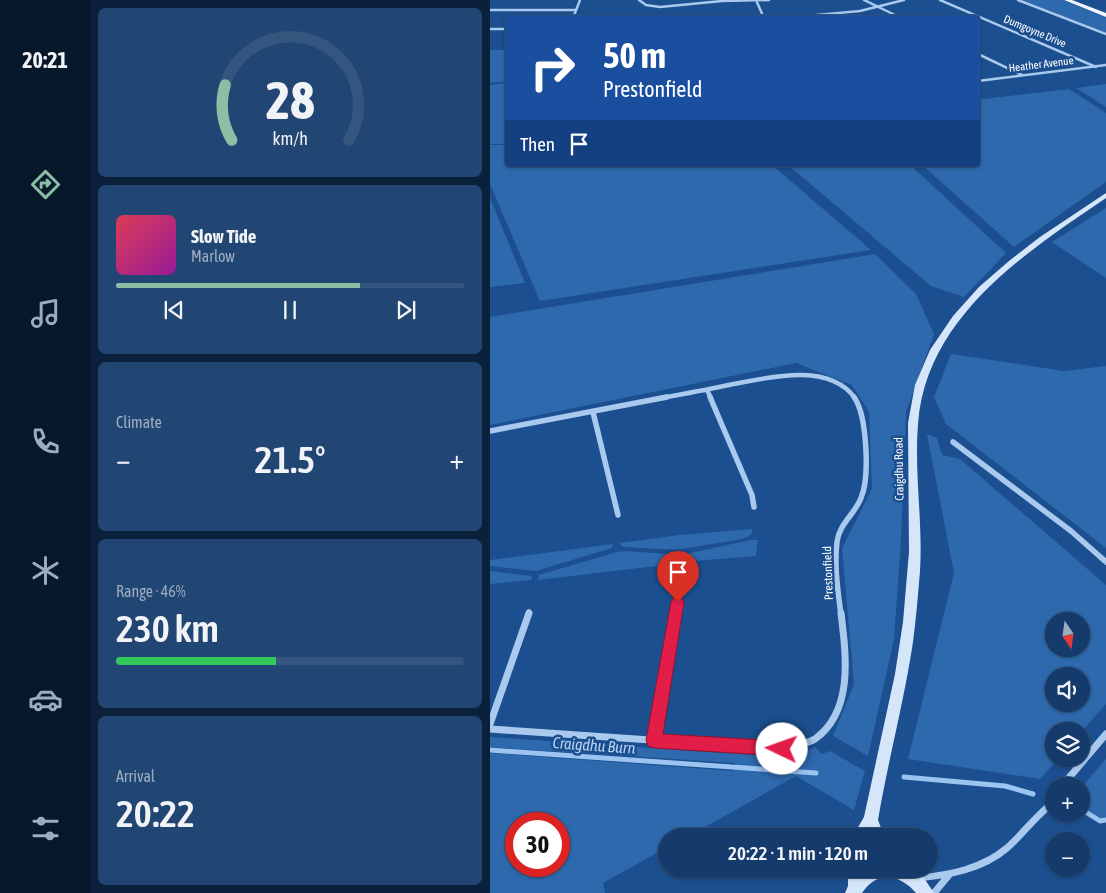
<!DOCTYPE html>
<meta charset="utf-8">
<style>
body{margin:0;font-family:"Asap Condensed",sans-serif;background:#214673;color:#f1f3f6;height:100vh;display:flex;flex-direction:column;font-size:19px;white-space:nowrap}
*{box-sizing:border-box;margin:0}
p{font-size:16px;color:#9dadc1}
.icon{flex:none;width:28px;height:28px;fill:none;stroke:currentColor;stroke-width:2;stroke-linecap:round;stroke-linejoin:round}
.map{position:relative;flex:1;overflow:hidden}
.details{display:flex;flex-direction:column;gap:8px;padding:8px;background:#0b203b;width:400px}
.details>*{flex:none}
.guide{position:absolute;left:15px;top:15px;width:475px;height:152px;border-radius:5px;box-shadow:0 1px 4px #0004,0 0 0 1px #33557e;background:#1a4fa0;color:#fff;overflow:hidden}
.needle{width:32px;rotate:167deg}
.fabs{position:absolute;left:555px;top:612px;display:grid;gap:10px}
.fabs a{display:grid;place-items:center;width:45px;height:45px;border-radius:50%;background:#143b6b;box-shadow:0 1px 4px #0004,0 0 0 1px #33557e;font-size:25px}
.speed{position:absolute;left:15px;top:812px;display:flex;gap:10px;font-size:25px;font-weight:700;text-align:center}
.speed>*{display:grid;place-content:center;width:65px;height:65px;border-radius:50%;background:#143b6b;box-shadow:0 1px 4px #0004,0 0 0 1px #33557e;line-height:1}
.speed .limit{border:8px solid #d22;background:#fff;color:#111}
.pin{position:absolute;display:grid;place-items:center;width:42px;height:42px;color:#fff;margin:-51px -21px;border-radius:50% 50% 50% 0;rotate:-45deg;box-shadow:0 0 5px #0007}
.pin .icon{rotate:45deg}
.me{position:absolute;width:55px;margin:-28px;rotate:273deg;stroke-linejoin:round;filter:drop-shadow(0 0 4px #0008)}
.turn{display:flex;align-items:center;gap:18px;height:105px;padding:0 15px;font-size:22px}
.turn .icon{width:65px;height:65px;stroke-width:2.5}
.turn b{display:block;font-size:35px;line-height:42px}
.then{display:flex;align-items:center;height:48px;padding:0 15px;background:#0003;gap:10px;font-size:19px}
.big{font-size:38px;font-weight:600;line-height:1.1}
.details .card{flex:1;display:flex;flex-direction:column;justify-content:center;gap:8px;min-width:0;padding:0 18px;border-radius:8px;background:#214673}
.details .dial{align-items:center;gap:0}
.dial svg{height:130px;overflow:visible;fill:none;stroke:#33557e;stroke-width:7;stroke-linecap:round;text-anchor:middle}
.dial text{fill:#f1f3f6;stroke:none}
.song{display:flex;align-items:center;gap:15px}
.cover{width:60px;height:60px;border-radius:8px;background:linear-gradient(135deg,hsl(350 70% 55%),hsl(300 70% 35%))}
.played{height:5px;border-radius:2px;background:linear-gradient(90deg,#8abfa5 70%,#33557e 70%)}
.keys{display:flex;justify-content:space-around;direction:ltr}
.heat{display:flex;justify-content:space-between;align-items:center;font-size:28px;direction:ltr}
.charge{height:8px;border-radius:4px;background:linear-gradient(90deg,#34c759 46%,#33557e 0)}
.trip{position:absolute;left:168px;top:828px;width:280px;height:50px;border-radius:25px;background:#143b6b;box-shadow:0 1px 4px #0004,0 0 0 1px #33557e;font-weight:600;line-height:50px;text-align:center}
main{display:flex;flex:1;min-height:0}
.menu{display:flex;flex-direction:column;width:90px;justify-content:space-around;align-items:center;background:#08182b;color:#9dadc1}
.menu .icon{width:35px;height:35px}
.menu .on{color:#8abfa5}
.menu b{font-size:22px;color:#f1f3f6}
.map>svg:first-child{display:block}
.green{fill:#2e69ad;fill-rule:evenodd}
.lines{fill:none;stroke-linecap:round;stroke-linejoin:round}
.stream{stroke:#9cc4f0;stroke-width:5}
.street-far3{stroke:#a9c9ee;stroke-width:2.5}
.street-far2{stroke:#a9c9ee;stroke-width:4.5}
.street-far1{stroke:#a9c9ee;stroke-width:5.5}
.street{stroke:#a9c9ee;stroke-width:7}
.secondary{fill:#d6e6fa;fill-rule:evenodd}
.primary{fill:#f0f6ff;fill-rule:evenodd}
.route{fill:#e11d48;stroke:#92132f}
.labels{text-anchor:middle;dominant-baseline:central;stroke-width:5;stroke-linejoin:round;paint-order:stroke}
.far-street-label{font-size:11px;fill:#fff;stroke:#1b4f8f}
.street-label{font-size:12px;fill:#fff;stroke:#1b4f8f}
.near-water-label{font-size:16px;font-style:italic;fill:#b5d3f5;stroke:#1b4f8f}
</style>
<main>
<nav class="menu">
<b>20:21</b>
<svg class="icon on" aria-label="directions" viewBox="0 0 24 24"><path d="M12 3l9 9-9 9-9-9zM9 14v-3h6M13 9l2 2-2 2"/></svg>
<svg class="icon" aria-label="music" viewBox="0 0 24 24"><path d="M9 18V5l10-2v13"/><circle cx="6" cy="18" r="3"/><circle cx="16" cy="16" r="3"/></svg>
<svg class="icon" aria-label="phone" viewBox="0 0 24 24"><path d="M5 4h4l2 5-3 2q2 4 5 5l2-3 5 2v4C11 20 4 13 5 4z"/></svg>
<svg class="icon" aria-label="climate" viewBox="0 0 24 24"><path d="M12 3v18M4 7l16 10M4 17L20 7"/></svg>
<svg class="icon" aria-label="car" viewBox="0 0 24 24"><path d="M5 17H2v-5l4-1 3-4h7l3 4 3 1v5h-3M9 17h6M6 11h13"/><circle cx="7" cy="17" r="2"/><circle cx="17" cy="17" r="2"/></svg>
<svg class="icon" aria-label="filters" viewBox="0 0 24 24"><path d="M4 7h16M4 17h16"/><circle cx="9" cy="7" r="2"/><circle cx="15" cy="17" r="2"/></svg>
</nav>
<section class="details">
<div class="card dial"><svg viewBox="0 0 100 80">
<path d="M14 69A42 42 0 1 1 86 69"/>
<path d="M14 69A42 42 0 0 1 10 35" stroke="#8abfa5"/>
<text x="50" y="56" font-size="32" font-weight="700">28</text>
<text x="50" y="72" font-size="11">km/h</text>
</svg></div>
<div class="card">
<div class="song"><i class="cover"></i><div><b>Slow Tide</b><p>Marlow</p></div></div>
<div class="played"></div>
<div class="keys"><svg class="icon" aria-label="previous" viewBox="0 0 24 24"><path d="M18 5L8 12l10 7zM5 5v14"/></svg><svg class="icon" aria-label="pause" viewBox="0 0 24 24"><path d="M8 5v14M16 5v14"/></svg><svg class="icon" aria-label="next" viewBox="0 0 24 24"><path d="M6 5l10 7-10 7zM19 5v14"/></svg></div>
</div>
<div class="card"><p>Climate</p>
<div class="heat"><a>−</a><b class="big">21.5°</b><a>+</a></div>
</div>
<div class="card"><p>Range · 46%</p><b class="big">230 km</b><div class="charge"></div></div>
<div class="card"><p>Arrival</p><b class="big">20:22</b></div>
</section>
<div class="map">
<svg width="616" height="893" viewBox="0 0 616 893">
<rect width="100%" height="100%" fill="#1b4f8f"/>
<path class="green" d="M532,0H572L616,17V33Z
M0,50H17V81L0,83Z
M17,83V144H0V85Z
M616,84V107L586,88Z
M579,89L616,113V182L524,247L432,165H488V96L493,99Z
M0,145H17L18,165H282L381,250L50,301L0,184Z
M298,165H420L516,253L474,297L441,286Z
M0,198L35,283L0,287Z
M616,208V278L562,242Z
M385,254L426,294L444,334L416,412L411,540L404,639L378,756L343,736L364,684L352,548L382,489L379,412L362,385L306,363L0,425V317Z
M461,354L574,371L616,366V548L456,424L444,397Z
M437,434L447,438L452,455L470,459L616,585V704L591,732L564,731V759H568L550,779L418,759L464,573ZM564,621H591V649H564ZM564,676H591V704H564Z
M263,529L261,535L252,539L187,550L133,547L129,543L190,535Z
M261,540H268L266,556L190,562V558L195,554Z
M123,544L122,548L46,571L0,566V560Z
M136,551L176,554L182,556L184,564L47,580L49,575L127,552Z
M0,571L42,576L41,580L0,584Z
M0,737L293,757L305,755L325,747L332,754L340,751L375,771L364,810L306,776L199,836H176V848L113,883L115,893H0V753L244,771L245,763L0,747ZM26,824H69V866H26Z
M616,759V820L610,822L591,810V788Z"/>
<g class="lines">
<path class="stream" d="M0,750L326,773
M414,777L515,786L543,794
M591,809L610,821L616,820"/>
<path class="street-far3" d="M149,0L156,5L170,7L232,1L279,0
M266,0L274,18
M374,0L411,18
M450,0L606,67
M528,0L616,34
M0,10H86
M83,18L90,0
M294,18L370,11L414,0
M0,29H18
M488,54L532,75
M488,81L616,65"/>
<path class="street-far2" d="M217,390L221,398
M171,398C193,394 216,390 239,385C276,378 338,361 365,398"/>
<path class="street-far1" d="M220,397L262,495L264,507
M103,412L128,515
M0,431L177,397
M463,442L581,531L616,562
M38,615L39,612
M186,615L188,602
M351,615C348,591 344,566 347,542C349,524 365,514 371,498C380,477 377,415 364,397"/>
<path class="street" d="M0,724L39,613
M0,729L292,749C302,746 317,744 325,739C364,711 356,655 351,613
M164,741L186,613
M572,786L616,734
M428,878C460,875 492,869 517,848C534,833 546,815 564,802
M444,893L459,875"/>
<path class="secondary" d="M616,193V198C535,253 436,317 428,424C424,473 433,522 430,571C428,595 426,619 423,642C414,702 398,761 388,820L394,836H363L374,817L405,674L413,622L419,552L418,423L425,385L440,350L463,316L489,287L519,261L550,237Z
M358,869H420L434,878L444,893H426C410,874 387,870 372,893H355L358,886Z"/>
<path class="primary" d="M574,0H582L616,13V17Z"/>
</g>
<path class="route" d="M188,596L192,598L194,602L173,734L292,741L298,744L300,749L298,754L292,756L164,748L158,746L156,740L181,602L183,598Z"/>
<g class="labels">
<g class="far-street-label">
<text transform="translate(545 31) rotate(23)">Dumgoyne Drive</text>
<text transform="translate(551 64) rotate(-7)">Heather Avenue</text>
</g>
<g class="street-label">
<text transform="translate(409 469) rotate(-91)">Craigdhu Road</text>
<text transform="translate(338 573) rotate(-92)">Prestonfield</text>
</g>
<g class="near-water-label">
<text transform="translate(104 745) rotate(4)">Craigdhu Burn</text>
</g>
</g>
</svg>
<div class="fabs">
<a><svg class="needle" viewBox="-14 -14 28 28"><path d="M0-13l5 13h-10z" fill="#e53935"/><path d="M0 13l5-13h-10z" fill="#9dadc1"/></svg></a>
<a><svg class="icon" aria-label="sound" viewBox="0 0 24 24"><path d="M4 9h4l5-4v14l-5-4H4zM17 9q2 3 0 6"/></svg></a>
<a><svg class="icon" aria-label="layers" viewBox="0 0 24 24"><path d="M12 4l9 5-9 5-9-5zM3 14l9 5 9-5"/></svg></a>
<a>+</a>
<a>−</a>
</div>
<div class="speed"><div class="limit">30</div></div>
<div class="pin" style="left:188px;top:602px;background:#d93025"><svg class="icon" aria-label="arrive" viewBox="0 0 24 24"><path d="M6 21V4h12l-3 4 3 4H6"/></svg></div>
<svg class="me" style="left:292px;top:749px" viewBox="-20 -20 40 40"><circle r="19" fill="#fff"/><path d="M0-13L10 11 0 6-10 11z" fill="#e11d48"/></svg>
<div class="trip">20:22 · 1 min · 120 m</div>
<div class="guide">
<div class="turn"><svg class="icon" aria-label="right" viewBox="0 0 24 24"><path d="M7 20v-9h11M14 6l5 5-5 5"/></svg><div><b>50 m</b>Prestonfield</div></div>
<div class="then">Then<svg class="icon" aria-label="arrive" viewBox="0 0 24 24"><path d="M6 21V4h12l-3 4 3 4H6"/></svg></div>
</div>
</div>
</main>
